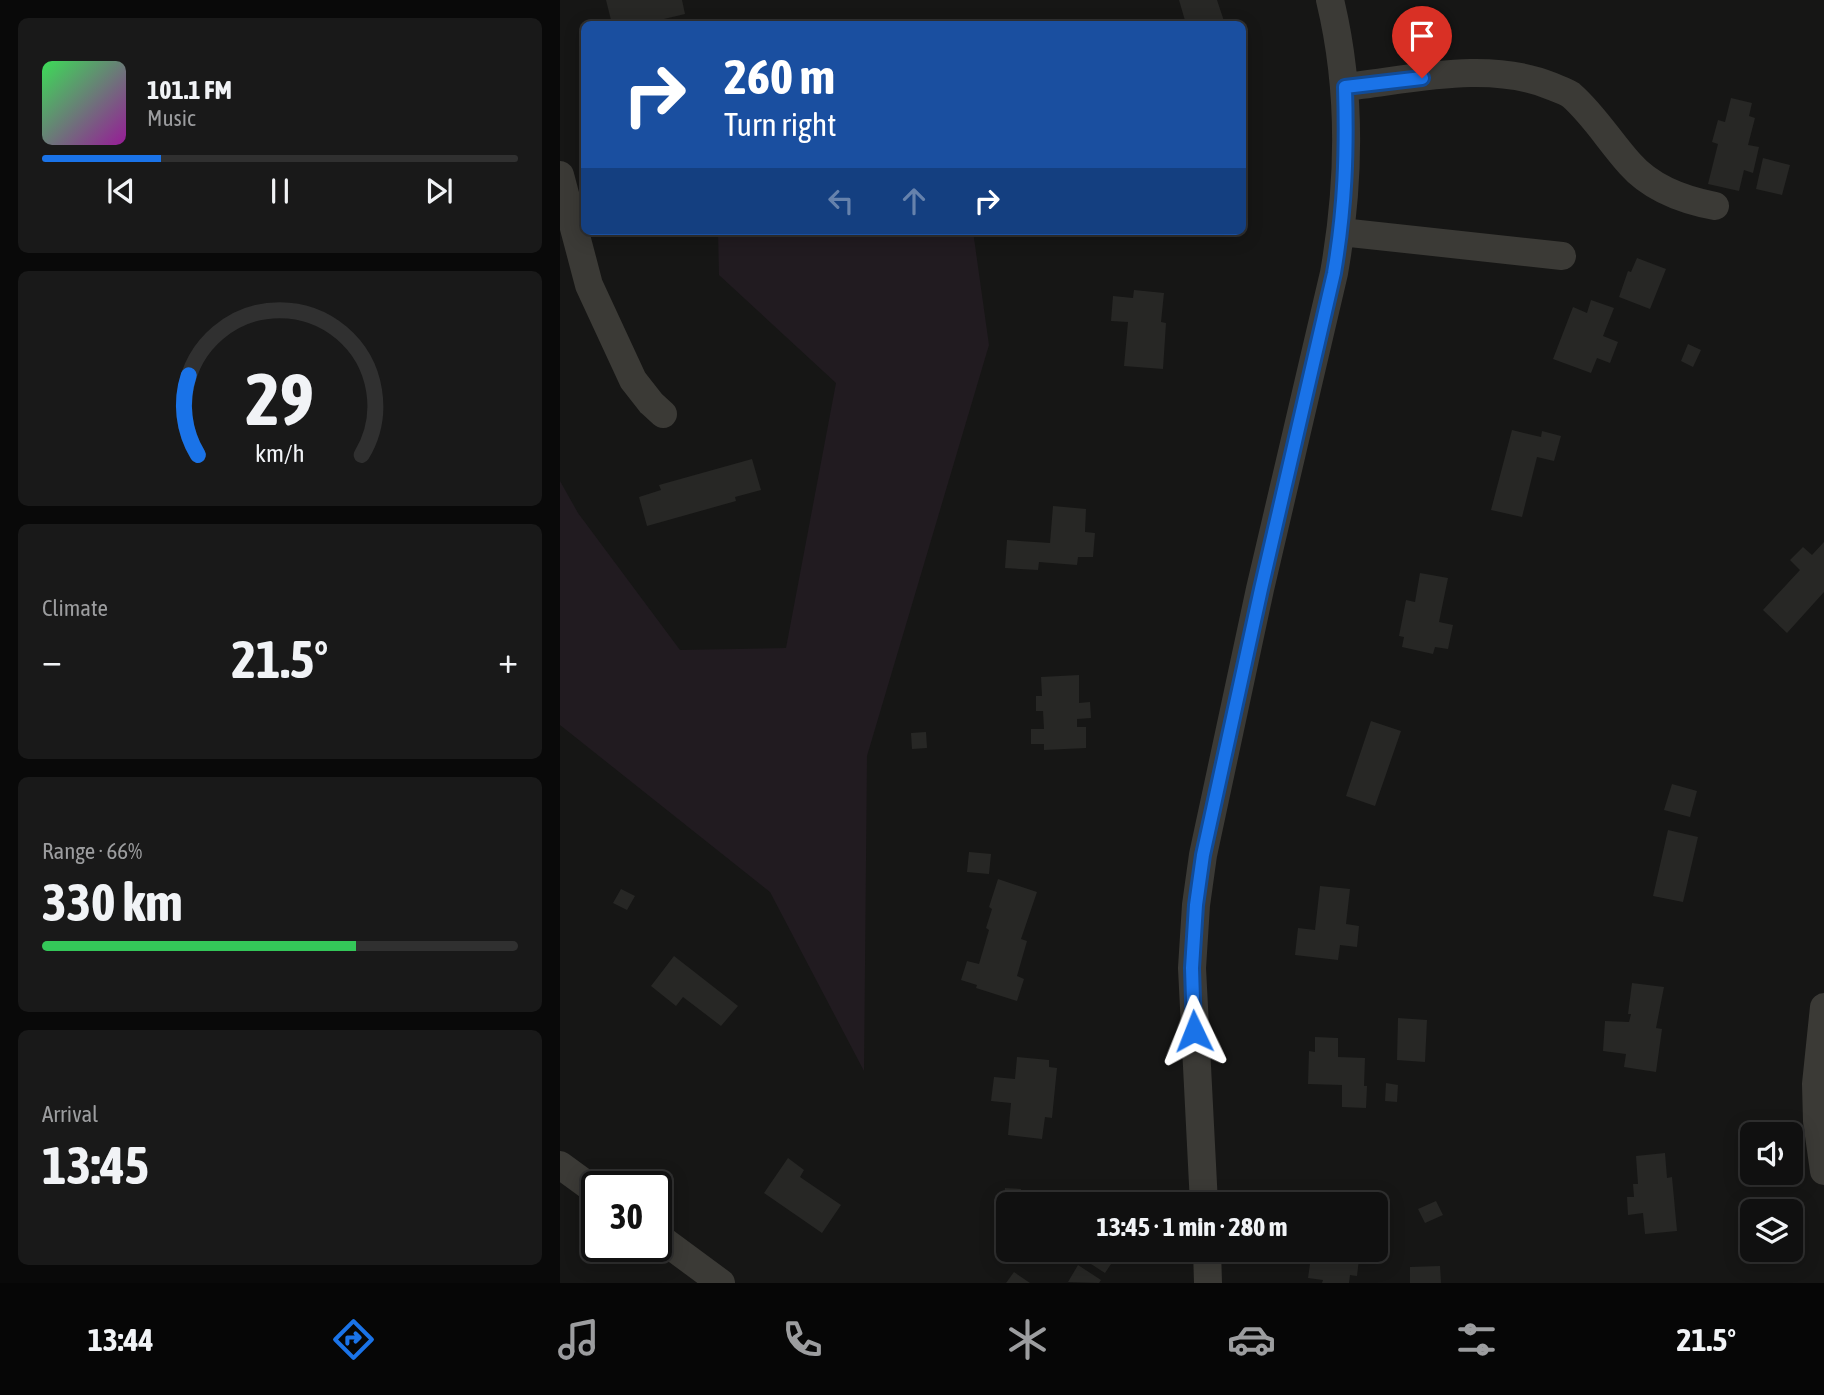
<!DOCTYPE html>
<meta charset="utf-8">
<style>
body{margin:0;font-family:"Asap Condensed",sans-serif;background:#191919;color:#f1f3f6;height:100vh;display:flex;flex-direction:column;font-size:26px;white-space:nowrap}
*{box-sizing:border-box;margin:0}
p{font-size:23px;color:#9c9d9f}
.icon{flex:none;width:38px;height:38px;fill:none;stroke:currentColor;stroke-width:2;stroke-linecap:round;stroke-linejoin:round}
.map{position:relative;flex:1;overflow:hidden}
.details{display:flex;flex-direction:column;gap:18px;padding:18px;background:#090909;width:560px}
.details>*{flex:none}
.hud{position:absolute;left:21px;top:21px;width:665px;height:214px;border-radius:10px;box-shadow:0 4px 18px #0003,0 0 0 2px #303030;background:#1a4fa0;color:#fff;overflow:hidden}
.fabs{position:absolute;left:1180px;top:1122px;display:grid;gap:14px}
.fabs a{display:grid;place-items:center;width:63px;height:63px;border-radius:10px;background:#101010;box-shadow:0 4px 18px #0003,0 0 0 2px #303030;font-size:35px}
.speed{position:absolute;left:21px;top:1171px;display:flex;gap:14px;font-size:35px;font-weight:700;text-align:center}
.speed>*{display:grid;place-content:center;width:91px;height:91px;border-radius:50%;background:#101010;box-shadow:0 4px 18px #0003,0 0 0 2px #303030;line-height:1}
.speed .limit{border:4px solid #111;border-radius:10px;background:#fff;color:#111}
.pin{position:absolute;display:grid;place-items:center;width:60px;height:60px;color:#fff;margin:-72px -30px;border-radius:50% 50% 50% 0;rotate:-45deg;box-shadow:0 0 7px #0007}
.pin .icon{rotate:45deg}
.me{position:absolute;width:77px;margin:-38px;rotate:358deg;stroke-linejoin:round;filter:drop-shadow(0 0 5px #0008)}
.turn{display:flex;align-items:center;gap:24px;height:147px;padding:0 28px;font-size:32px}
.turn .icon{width:91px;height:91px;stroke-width:2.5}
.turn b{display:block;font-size:49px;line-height:60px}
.lanes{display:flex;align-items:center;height:66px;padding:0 28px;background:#0003;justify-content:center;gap:35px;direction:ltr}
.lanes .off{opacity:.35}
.big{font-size:52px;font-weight:700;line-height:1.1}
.details .widget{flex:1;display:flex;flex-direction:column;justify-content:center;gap:10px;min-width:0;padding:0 24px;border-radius:10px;background:#191919}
.details .dial{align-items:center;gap:0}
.dial svg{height:182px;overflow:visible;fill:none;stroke:#303030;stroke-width:7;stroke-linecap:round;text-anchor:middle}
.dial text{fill:#f1f3f6;stroke:none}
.song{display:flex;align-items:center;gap:21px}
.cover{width:84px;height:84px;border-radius:10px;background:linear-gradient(135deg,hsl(130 70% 55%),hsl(300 70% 35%))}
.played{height:7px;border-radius:4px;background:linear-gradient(90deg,#1a73e8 25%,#303030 25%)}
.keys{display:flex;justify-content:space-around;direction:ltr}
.heat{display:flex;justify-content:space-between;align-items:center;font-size:38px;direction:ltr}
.charge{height:10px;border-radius:5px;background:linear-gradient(90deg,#34c759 66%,#303030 0)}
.trip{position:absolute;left:436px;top:1192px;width:392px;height:70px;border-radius:10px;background:#101010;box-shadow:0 4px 18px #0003,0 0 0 2px #303030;font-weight:700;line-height:70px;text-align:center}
.menu{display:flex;height:112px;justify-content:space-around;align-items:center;background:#060606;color:#9c9d9f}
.menu .icon{width:49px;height:49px}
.menu .active{color:#1a73e8}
.menu b{font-size:32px;color:#f1f3f6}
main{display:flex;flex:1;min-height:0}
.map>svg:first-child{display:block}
.green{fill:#211b20}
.building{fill:#272725}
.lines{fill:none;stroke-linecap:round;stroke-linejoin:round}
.minor{stroke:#3b3a36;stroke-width:28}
.route-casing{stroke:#114b97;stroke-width:18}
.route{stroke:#1a73e8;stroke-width:12}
</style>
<main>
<section class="details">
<div class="widget">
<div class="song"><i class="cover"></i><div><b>101.1 FM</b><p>Music</p></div></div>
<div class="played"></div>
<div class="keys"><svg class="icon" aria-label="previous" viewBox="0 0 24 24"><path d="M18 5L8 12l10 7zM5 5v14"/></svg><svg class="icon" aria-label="pause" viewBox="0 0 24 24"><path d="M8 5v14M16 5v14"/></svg><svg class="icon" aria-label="next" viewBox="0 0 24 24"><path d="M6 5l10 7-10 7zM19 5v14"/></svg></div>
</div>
<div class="widget dial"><svg viewBox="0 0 100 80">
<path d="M14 69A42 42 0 1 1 86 69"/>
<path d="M14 69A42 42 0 0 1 10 34" stroke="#1a73e8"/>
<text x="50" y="56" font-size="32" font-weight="700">29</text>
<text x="50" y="72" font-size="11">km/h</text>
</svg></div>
<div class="widget"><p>Climate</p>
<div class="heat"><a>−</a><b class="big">21.5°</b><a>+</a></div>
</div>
<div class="widget"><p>Range · 66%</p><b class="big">330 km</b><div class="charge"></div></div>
<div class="widget"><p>Arrival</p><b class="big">13:45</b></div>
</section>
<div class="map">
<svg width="1264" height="1283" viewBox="0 0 1264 1283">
<rect width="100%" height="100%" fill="#161615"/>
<path class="green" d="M158,231H413L429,345L307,756L304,1071L210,892L0,725V481L18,513L120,650L226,648L276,383L159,275Z"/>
<path class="building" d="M46,0H122L125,14L83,24H52Z
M619,0H657L665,24H626Z
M1171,98L1192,103L1189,116L1195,118L1188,145L1199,147L1193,173L1184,170L1179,191L1148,184L1158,144L1152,142L1158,120L1165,122Z
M1203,158L1230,165L1222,195L1196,189Z
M1077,258L1106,269L1090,309L1059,297L1068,271L1071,272Z
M574,290L604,293L601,322L606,323L603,369L564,366L568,322L551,321L553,296L573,298Z
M1031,300L1054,308L1043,336L1058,342L1050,363L1037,358L1031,373L993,359L1013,307L1027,313Z
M1128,344L1141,350L1133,367L1121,361Z
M952,430L981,437L982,431L1001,436L994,461L977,457L962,517L931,510Z
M192,459L201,490L175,497L176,501L87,526L79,497L101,490L99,485Z
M493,506L526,509L525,532L535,533L533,557H518L517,565L479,562L478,570L445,568L447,540L490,543Z
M1264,542V592L1227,633L1203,610L1240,570L1230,560L1243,547L1252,555Z
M860,573L888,578L879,622L893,625L888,649L875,647L873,654L842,647L844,637L839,636L846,600L855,602Z
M519,675V703L530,702L531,718L517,719V727H526V748L484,750V744H471V729H484L483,711H476V696H482L481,677Z
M811,721L841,731L815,806L786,796Z
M366,732L367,748L352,749L351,733Z
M1112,784L1137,791L1130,817L1104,810Z
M1108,830L1138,837L1123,902L1093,896Z
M409,852L431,854L429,874L407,872Z
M438,879L477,892L461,939L467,941L457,976L464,979L457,1001L416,988L417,985L401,980L407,961L419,964L429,930L426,928L432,909L429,907Z
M760,886L790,889L786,924L799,926L797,947L780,945L778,960L735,955L738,928L755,930Z
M61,889L75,896L67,910L53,903Z
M114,956L178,1006L161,1026L123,997L116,1006L91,986Z
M1072,983L1104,987L1096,1028L1102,1029L1096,1072L1064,1067L1066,1054L1043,1051L1045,1021L1069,1022L1071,1014H1068Z
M838,1018L867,1020L865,1062L837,1060Z
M755,1037L778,1038V1057L805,1058L804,1086H807L806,1108L782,1107V1085L748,1084L749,1051L755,1052Z
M457,1057L489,1060V1067L497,1068L492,1118L485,1117L482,1139L448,1135L451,1103L431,1101L434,1077L455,1079Z
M826,1083L838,1085L837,1102L825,1101Z
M1105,1153L1107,1178L1112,1177L1117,1231L1085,1234L1083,1213L1068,1215L1067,1197H1074L1073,1184H1078L1076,1156Z
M228,1158L244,1170L240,1177L281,1205L262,1233L204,1193Z
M445,1188L461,1189L460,1200L444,1199Z
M876,1201L883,1215L865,1223L858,1209Z
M752,1250H807L806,1260L799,1259L797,1276L790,1275L789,1283H762L763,1280L748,1278Z
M537,1255L551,1264L545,1273L531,1264Z
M518,1265L541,1280L539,1283L508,1282Z
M880,1266L881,1283H850V1267Z
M454,1272L470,1283H446Z"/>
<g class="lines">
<path class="minor" d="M785,87C850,80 928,60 991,86C998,89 1005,91 1011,95C1034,115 1050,142 1070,164C1092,189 1123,200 1155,206
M0,175L29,285L73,380L91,403L103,414
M781,232L1002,256
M1264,1007L1256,1084L1257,1121L1264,1171
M0,1165L37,1192
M644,1204L632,968L636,905L643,855L700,589L774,273C790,182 792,91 770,0
M96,1235L161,1283
M647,1250L648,1283"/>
</g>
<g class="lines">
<g class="route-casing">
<path id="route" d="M634,1031L632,968L636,905L643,855L701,589L774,273C785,208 787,153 785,87L862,78"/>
</g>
<use href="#route" class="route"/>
</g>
</svg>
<div class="fabs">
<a><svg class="icon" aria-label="sound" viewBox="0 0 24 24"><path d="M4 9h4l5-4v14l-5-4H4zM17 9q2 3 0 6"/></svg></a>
<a><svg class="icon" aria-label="layers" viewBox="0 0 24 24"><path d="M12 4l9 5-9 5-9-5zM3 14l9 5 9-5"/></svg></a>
</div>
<div class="speed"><div class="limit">30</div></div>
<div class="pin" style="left:862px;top:78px;background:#d93025"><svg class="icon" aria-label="arrive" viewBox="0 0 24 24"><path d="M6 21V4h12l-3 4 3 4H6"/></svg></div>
<svg class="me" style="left:634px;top:1031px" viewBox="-20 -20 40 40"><path d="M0-17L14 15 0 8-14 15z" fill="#1a73e8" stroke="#fff" stroke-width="4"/></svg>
<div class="trip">13:45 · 1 min · 280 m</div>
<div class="hud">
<div class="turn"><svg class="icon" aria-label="right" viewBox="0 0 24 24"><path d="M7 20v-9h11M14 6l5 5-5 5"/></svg><div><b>260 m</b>Turn right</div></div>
<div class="lanes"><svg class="icon off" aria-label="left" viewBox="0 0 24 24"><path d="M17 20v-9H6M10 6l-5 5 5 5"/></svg><svg class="icon off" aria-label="ahead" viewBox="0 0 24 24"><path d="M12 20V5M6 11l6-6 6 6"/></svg><svg class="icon" aria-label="right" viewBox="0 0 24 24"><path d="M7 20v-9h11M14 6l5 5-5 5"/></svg></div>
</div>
</div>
</main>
<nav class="menu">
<b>13:44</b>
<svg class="icon active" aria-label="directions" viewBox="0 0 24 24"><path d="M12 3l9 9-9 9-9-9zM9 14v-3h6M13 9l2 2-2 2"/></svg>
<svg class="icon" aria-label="music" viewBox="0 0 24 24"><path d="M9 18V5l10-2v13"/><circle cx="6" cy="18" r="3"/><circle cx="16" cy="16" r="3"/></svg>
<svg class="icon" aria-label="phone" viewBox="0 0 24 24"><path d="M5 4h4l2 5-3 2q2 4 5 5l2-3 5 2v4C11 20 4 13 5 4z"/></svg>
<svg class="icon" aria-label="climate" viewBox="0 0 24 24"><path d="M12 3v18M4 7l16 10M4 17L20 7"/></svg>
<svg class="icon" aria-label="car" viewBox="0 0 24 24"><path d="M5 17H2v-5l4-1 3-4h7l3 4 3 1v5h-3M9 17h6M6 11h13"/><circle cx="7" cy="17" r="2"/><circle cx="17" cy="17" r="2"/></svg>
<svg class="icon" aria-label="filters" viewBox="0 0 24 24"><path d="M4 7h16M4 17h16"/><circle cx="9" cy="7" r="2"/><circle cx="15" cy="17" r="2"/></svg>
<b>21.5°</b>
</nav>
